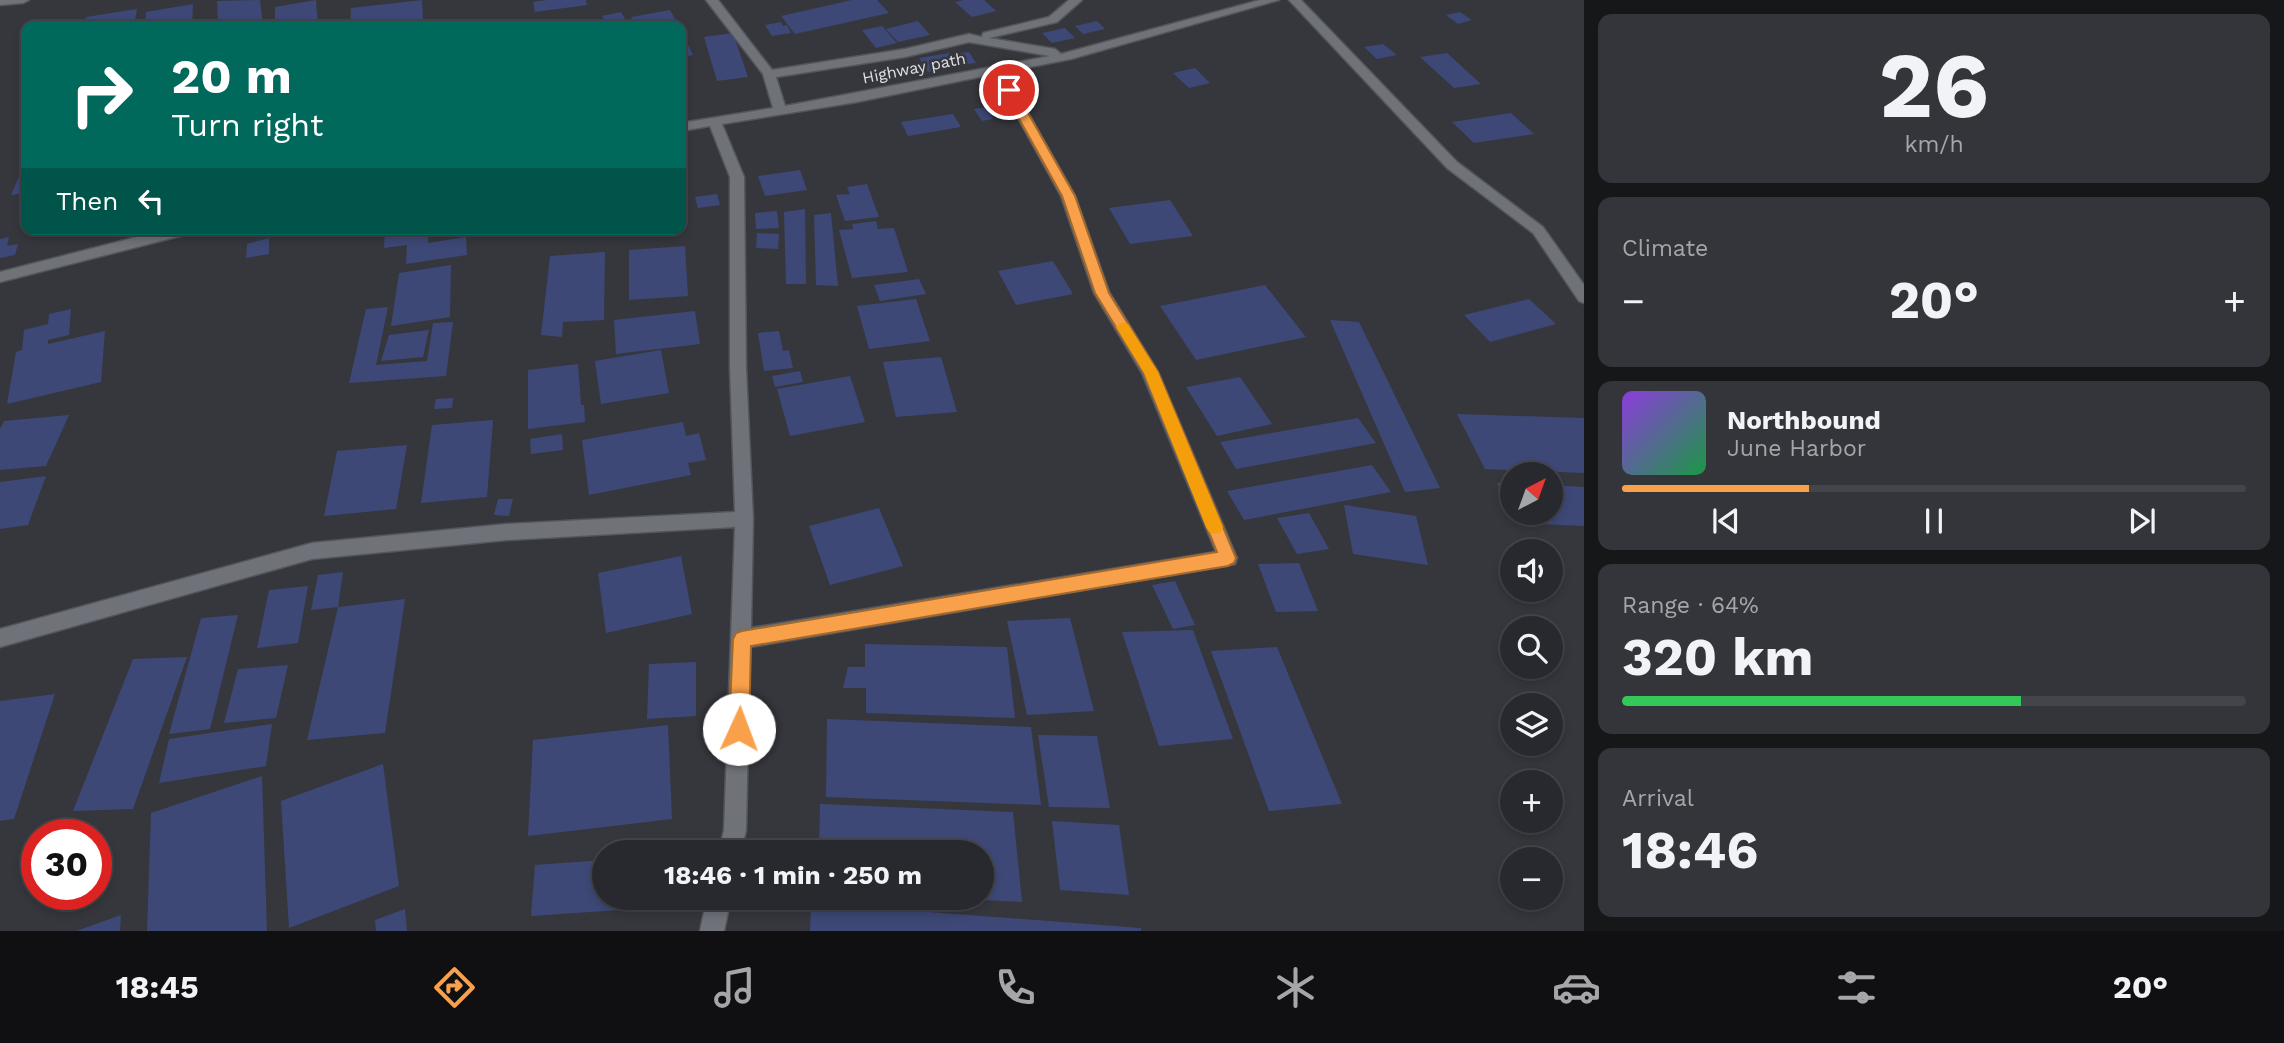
<!DOCTYPE html>
<meta charset="utf-8">
<style>
body{margin:0;font-family:"Work Sans",sans-serif;background:#34353a;color:#f1f3f6;height:100vh;display:flex;flex-direction:column;font-size:26px;white-space:nowrap}
*{box-sizing:border-box;margin:0}
p{font-size:23px;color:#a5a6aa}
.icon{flex:none;width:38px;height:38px;fill:none;stroke:currentColor;stroke-width:2;stroke-linecap:round;stroke-linejoin:round}
.map{position:relative;flex:1;overflow:hidden}
.details{display:flex;flex-direction:column;gap:14px;padding:14px;background:#161719;width:700px}
.details>*{flex:none}
.banner{position:absolute;left:21px;top:21px;width:665px;height:214px;border-radius:14px;box-shadow:0 4px 10px #0003,0 0 0 2px #44454a;background:#00695c;color:#fff;overflow:hidden}
.needle{width:46px;rotate:41deg}
.controls{position:absolute;left:1500px;top:462px;display:grid;gap:14px}
.controls a{display:grid;place-items:center;width:63px;height:63px;border-radius:50%;background:#28292e;box-shadow:0 4px 10px #0003,0 0 0 2px #44454a;font-size:35px}
.speed{position:absolute;left:21px;top:819px;display:flex;gap:14px;font-size:35px;font-weight:700;text-align:center}
.speed>*{display:grid;place-content:center;width:91px;height:91px;border-radius:50%;background:#28292e;box-shadow:0 4px 10px #0003,0 0 0 2px #44454a;line-height:1}
.speed .limit{border:10px solid #d22;background:#fff;color:#111}
.pin{position:absolute;display:grid;place-items:center;width:60px;height:60px;color:#fff;margin:-30px;border:4px solid #fff;border-radius:50%;box-shadow:0 2px 7px #0007}
.me{position:absolute;width:77px;margin:-38px;rotate:2deg;stroke-linejoin:round;filter:drop-shadow(0 0 5px #0008)}
.turn{display:flex;align-items:center;gap:24px;height:147px;padding:0 35px;font-size:32px}
.turn .icon{width:91px;height:91px;stroke-width:2.5}
.turn b{display:block;font-size:49px;line-height:60px}
.then{display:flex;align-items:center;height:66px;padding:0 35px;background:#0003;gap:14px;font-size:26px}
.big{font-size:52px;font-weight:700;line-height:1.1}
.details .card{flex:1;display:flex;flex-direction:column;justify-content:center;gap:10px;min-width:0;padding:0 24px;border-radius:14px;background:#34353a}
.details .dial{align-items:center;gap:0}
.dial b{font-size:91px;line-height:1}
.song{display:flex;align-items:center;gap:21px}
.cover{width:84px;height:84px;border-radius:10px;background:linear-gradient(135deg,hsl(270 70% 55%),hsl(140 70% 35%))}
.played{height:7px;border-radius:4px;background:linear-gradient(90deg,#f8a14a 30%,#44454a 30%)}
.keys{display:flex;justify-content:space-around;direction:ltr}
.heat{display:flex;justify-content:space-between;align-items:center;font-size:38px;direction:ltr}
.charge{height:10px;border-radius:5px;background:linear-gradient(90deg,#34c759 64%,#44454a 0)}
.trip{position:absolute;left:592px;top:840px;width:402px;height:70px;border-radius:35px;background:#28292e;box-shadow:0 4px 10px #0003,0 0 0 2px #44454a;font-weight:700;line-height:70px;text-align:center}
.tab-bar{display:flex;height:112px;justify-content:space-around;align-items:center;background:#101012;color:#a5a6aa}
.tab-bar .icon{width:49px;height:49px}
.tab-bar .selected{color:#f8a14a}
.tab-bar b{font-size:32px;color:#f1f3f6}
main{display:flex;flex:1;min-height:0}
.map>svg:first-child{display:block}
.building{fill:#3d4876}
.lines{fill:none;stroke-linecap:round;stroke-linejoin:round}
.minor-casing{stroke:#53555a;stroke-width:3}
.minor{fill:#6f7279;fill-rule:evenodd}
.route{fill:#f8a14a;stroke:#a16930;stroke-width:2}
.slow{fill:#f59e0b}
.labels{text-anchor:middle;dominant-baseline:central;stroke-width:5;stroke-linejoin:round;paint-order:stroke}
.far-street-label{font-size:16px;fill:#e0e1e5;stroke:#35373d}
</style>
<main>
<div class="map">
<svg width="1584" height="931" viewBox="0 0 1584 931">
<rect width="100%" height="100%" fill="#35373d"/>
<path class="building" d="M260,0L263,25L218,26L217,1Z
M316,0L318,26H275V7Z
M422,0L423,20L375,26H350L351,8Z
M547,0H586L587,5L535,12L533,2Z
M852,0H877L889,13L795,34L781,16Z
M964,0H984L996,11L972,17L955,2Z
M193,4L192,26H145L146,12Z
M137,9L134,26H83L86,17Z
M670,10L679,26H636L631,17Z
M621,12L629,26H608L602,16Z
M1460,12L1472,20L1458,24L1446,15Z
M918,21L930,35L898,42L886,29Z
M1097,21L1105,29L1083,34L1075,26Z
M781,22L783,26L787,25L791,33L772,36L765,25Z
M882,26L897,43L876,48L862,30Z
M1065,28L1075,38L1052,43L1042,33Z
M681,30L693,55L681,57Z
M733,33L748,77L717,81L704,37Z
M1383,44L1397,55L1377,59L1364,47Z
M969,52L976,63L959,65L952,54Z
M949,53L959,66L928,72L919,58Z
M1447,53L1481,84L1454,88L1420,57Z
M1195,68L1210,83L1189,88L1173,73Z
M986,107L993,119L982,121L974,109Z
M1511,113L1534,134L1474,143L1452,122Z
M953,114L961,127L908,136L901,122Z
M26,160V193L11,195Z
M800,170L807,190L765,196L758,176Z
M867,184L879,217L845,221L836,195L850,194L847,187Z
M717,194L720,205L698,208L695,197Z
M1170,200L1193,236L1130,244L1109,208Z
M805,209L806,284H786L784,212Z
M777,211L779,228L756,229L755,213Z
M831,213L838,286L816,285L814,215Z
M876,221L878,229L894,228L908,272L852,278L839,230L853,229L852,224Z
M385,229H429L428,243L466,237L467,255L406,264L407,245L384,248Z
M757,233L779,234L778,249L756,248Z
M9,237L7,246L18,244L15,255L0,258V239Z
M269,238V254L246,258L247,244Z
M685,246L688,296L629,300V250Z
M605,252L604,320L563,322L562,337L541,335L550,256Z
M1053,261L1073,294L1016,305L998,271Z
M451,265L450,317L391,326L399,273Z
M919,279L926,294L880,301L874,285Z
M1265,285L1306,337L1196,360L1160,306Z
M916,299L930,341L869,349L857,306Z
M1529,299L1556,324L1490,342L1464,315Z
M388,307L376,365L427,361L433,323L453,322L446,376L349,383L366,309Z
M71,309L69,335L48,340V344L105,331L101,382L7,404L16,352L22,350L24,330L48,324L49,314Z
M695,311L700,344L616,354L614,320Z
M1330,320L1359,322L1440,488L1405,492Z
M429,330L423,357L381,361L389,335Z
M779,331L783,351L789,350L793,368L764,371L758,333Z
M661,350L669,393L601,404L595,361Z
M941,357L957,412L896,417L883,362Z
M578,364L581,405H584L585,422L528,429V370Z
M800,371L803,382L775,387L772,376Z
M850,376L865,422L790,436L777,389Z
M1240,377L1272,424L1217,436L1186,387Z
M453,398L452,408L434,409L436,399Z
M1457,414L1584,418V473L1485,469Z
M69,415L46,466L0,470V429L4,421Z
M1358,418L1376,443L1236,469L1220,442Z
M493,420L487,497L421,503L432,425Z
M683,422L686,436L699,433L706,460L688,463L691,475L589,495L582,440Z
M562,434L563,450L531,454L530,439Z
M407,445L396,509L324,516L337,451Z
M1372,465L1391,492L1244,520L1227,491Z
M46,476L28,525L0,529V482Z
M1497,483H1512V513H1550V485L1584,487V526L1516,523Z
M498,499H513L509,516L494,515Z
M1344,505L1416,516L1428,565L1353,554Z
M879,508L903,566L830,585L809,526Z
M1309,513L1329,549L1297,554L1277,518Z
M681,556L692,614L606,633L598,573Z
M1299,563L1318,611L1276,612L1258,564Z
M343,572L338,607L311,610L318,575Z
M1175,581L1195,625L1173,629L1152,585Z
M308,586L298,643L257,648L269,590Z
M405,599L385,733L307,740L338,607Z
M238,615L210,729L169,734L201,618Z
M1070,618L1094,711L1027,715L1007,621Z
M1193,630L1233,739L1159,746L1122,632Z
M865,644L1007,647L1015,718L866,713V688H843L848,667H865Z
M1277,647L1342,804L1269,811L1211,651Z
M187,657L133,809L73,811L133,659Z
M696,662V716L647,719L649,664Z
M288,665L276,718L224,723L238,669Z
M55,694L14,819L0,821V701Z
M827,719L1031,727L1041,805L826,797Z
M272,724L266,766L159,783L169,739Z
M668,725L672,819L528,836L533,740Z
M1038,735L1097,736L1110,808L1049,807Z
M383,764L399,886L289,928L281,801Z
M262,776L267,931H147L151,813Z
M820,804L1013,812L1022,902L982,900V852H819Z
M1052,821L1119,825L1129,895L1060,890Z
M604,860V898H650V908L531,916L535,865Z
M811,903L1141,928V931H810Z
M405,909L407,931H376L375,920Z
M121,915L120,931H76Z"/>
<g class="lines">
<g class="minor-casing">
<path id="minor" d="M0,0H29L23,3L0,5Z
M706,0H718L772,70L905,49L969,34L982,37L983,33L1049,17L1069,0H1082L1057,22L989,38L1055,49L1061,54L1260,0H1279L1071,59L1005,72L1075,196L1109,292L1158,372L1237,558L1235,564L750,647L746,830L741,852H719L724,830L735,527L507,540L312,559L0,647V629L312,543L507,524L735,512L730,368V177L710,126L681,131V123L773,108L763,74ZM969,42L1050,56L785,106L776,77L905,57ZM994,74L1061,196L1094,293L1142,373L1216,552L751,628L753,519L746,368L744,177L722,124L857,102Z
M1289,0H1301L1457,162L1543,227L1584,285V303L1579,301L1533,233L1447,168Z
M168,229H195L188,234L0,282V272Z
M707,898H731L724,931H700Z"/>
</g>
<use href="#minor" class="minor"/>
</g>
<path class="route" d="M1009,86L1015,90L1075,196L1109,293L1158,372L1236,558L1234,563L1228,566L751,646L749,729L746,736L739,739L732,736L729,729L733,639L736,633L742,631L1217,552L1144,373L1095,293L1062,196L1003,90Z"/>
<path class="slow" d="M1123,322L1128,324L1158,372L1223,527L1221,532L1215,534L1209,532L1206,527L1144,373L1116,327Z"/>
<g class="labels">
<g class="far-street-label">
<text transform="translate(914 68) rotate(-11)">Highway path</text>
</g>
</g>
</svg>
<div class="controls">
<a><svg class="needle" viewBox="-14 -14 28 28"><path d="M0-13l5 13h-10z" fill="#e53935"/><path d="M0 13l5-13h-10z" fill="#a5a6aa"/></svg></a>
<a><svg class="icon" aria-label="sound" viewBox="0 0 24 24"><path d="M4 9h4l5-4v14l-5-4H4zM17 9q2 3 0 6"/></svg></a>
<a><svg class="icon" aria-label="search" viewBox="0 0 24 24"><circle cx="10" cy="10" r="6"/><path d="M15 15l6 6"/></svg></a>
<a><svg class="icon" aria-label="layers" viewBox="0 0 24 24"><path d="M12 4l9 5-9 5-9-5zM3 14l9 5 9-5"/></svg></a>
<a>+</a>
<a>−</a>
</div>
<div class="speed"><div class="limit">30</div></div>
<div class="pin" style="left:1009px;top:90px;background:#d93025"><svg class="icon" aria-label="arrive" viewBox="0 0 24 24"><path d="M6 21V4h12l-3 4 3 4H6"/></svg></div>
<svg class="me" style="left:739px;top:729px" viewBox="-20 -20 40 40"><circle r="19" fill="#fff"/><path d="M0-13L10 11 0 6-10 11z" fill="#f8a14a"/></svg>
<div class="trip">18:46 · 1 min · 250 m</div>
<div class="banner">
<div class="turn"><svg class="icon" aria-label="right" viewBox="0 0 24 24"><path d="M7 20v-9h11M14 6l5 5-5 5"/></svg><div><b>20 m</b>Turn right</div></div>
<div class="then">Then<svg class="icon" aria-label="left" viewBox="0 0 24 24"><path d="M17 20v-9H6M10 6l-5 5 5 5"/></svg></div>
</div>
</div>
<section class="details">
<div class="card dial"><b>26</b><p>km/h</p></div>
<div class="card"><p>Climate</p>
<div class="heat"><a>−</a><b class="big">20°</b><a>+</a></div>
</div>
<div class="card">
<div class="song"><i class="cover"></i><div><b>Northbound</b><p>June Harbor</p></div></div>
<div class="played"></div>
<div class="keys"><svg class="icon" aria-label="previous" viewBox="0 0 24 24"><path d="M18 5L8 12l10 7zM5 5v14"/></svg><svg class="icon" aria-label="pause" viewBox="0 0 24 24"><path d="M8 5v14M16 5v14"/></svg><svg class="icon" aria-label="next" viewBox="0 0 24 24"><path d="M6 5l10 7-10 7zM19 5v14"/></svg></div>
</div>
<div class="card"><p>Range · 64%</p><b class="big">320 km</b><div class="charge"></div></div>
<div class="card"><p>Arrival</p><b class="big">18:46</b></div>
</section>
</main>
<nav class="tab-bar">
<b>18:45</b>
<svg class="icon selected" aria-label="directions" viewBox="0 0 24 24"><path d="M12 3l9 9-9 9-9-9zM9 14v-3h6M13 9l2 2-2 2"/></svg>
<svg class="icon" aria-label="music" viewBox="0 0 24 24"><path d="M9 18V5l10-2v13"/><circle cx="6" cy="18" r="3"/><circle cx="16" cy="16" r="3"/></svg>
<svg class="icon" aria-label="phone" viewBox="0 0 24 24"><path d="M5 4h4l2 5-3 2q2 4 5 5l2-3 5 2v4C11 20 4 13 5 4z"/></svg>
<svg class="icon" aria-label="climate" viewBox="0 0 24 24"><path d="M12 3v18M4 7l16 10M4 17L20 7"/></svg>
<svg class="icon" aria-label="car" viewBox="0 0 24 24"><path d="M5 17H2v-5l4-1 3-4h7l3 4 3 1v5h-3M9 17h6M6 11h13"/><circle cx="7" cy="17" r="2"/><circle cx="17" cy="17" r="2"/></svg>
<svg class="icon" aria-label="filters" viewBox="0 0 24 24"><path d="M4 7h16M4 17h16"/><circle cx="9" cy="7" r="2"/><circle cx="15" cy="17" r="2"/></svg>
<b>20°</b>
</nav>
